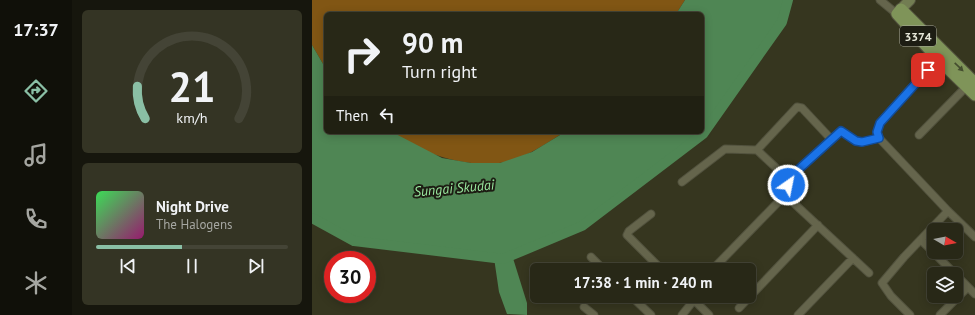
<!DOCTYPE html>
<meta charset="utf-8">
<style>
body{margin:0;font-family:"PT Sans",sans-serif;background:#343424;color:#f1f3f6;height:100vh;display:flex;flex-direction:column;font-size:15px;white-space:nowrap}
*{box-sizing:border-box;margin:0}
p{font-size:13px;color:#a5a6a1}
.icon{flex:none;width:22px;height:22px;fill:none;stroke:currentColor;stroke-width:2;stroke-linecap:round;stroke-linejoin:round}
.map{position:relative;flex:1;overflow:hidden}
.side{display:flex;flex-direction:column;gap:10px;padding:10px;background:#16160d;width:240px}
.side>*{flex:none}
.hud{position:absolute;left:12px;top:12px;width:380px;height:122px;border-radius:6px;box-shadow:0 2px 10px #0003,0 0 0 1px #444436;background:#282817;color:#f1f3f6;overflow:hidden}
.needle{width:26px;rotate:100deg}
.fabs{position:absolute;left:615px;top:223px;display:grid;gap:8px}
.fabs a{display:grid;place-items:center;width:36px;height:36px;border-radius:6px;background:#282817;box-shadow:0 2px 10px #0003,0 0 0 1px #444436;font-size:20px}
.speed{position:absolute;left:12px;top:251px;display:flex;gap:8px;font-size:20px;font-weight:700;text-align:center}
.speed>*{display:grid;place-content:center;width:52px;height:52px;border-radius:50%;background:#282817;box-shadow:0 2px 10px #0003,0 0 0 1px #444436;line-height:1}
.speed .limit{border:6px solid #d22;background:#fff;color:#111}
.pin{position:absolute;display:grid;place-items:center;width:34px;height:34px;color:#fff;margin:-17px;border-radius:8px;box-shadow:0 2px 6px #0006}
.me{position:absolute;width:44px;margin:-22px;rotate:33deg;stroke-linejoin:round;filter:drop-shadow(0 0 3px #0008)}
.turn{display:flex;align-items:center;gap:14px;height:84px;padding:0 12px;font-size:18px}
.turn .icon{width:52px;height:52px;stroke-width:2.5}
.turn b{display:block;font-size:28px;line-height:34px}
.then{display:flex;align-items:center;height:38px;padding:0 12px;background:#0003;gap:8px;font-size:15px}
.side .card{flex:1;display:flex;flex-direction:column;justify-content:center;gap:6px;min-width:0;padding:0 14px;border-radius:6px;background:#343424}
.side .dial{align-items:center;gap:0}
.dial svg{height:104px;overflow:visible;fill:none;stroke:#444436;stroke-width:7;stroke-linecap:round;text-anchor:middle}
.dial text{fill:#f1f3f6;stroke:none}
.song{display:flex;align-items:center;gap:12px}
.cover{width:48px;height:48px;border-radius:6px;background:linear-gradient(135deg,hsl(130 70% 55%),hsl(320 70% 35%))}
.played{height:4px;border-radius:2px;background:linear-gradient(90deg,#8abfa5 45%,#444436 45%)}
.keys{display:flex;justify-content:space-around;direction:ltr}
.trip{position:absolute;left:218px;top:263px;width:226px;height:40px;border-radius:6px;background:#282817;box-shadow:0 2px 10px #0003,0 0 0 1px #444436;font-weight:800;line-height:40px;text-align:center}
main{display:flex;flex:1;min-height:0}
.menu{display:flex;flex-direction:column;width:72px;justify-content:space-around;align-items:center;background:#101009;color:#a5a6a1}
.menu .icon{width:28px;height:28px}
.menu .active{color:#8abfa5}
.menu b{font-size:18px;color:#f1f3f6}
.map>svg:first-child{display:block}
.forest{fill:#815614}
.water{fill:#4f8654}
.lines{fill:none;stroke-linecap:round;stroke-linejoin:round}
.river{stroke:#4f8654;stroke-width:10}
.street-casing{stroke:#52523e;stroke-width:9}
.secondary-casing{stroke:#52523e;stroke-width:12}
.primary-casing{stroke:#52523e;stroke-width:13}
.street{stroke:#65654c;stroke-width:7}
.secondary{stroke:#727d52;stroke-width:10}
.primary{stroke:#7f9459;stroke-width:11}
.oneway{fill:#444d2f}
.route-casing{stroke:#114b97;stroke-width:10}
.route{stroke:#1a73e8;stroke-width:7}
.labels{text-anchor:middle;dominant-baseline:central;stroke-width:4;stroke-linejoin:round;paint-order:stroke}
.shield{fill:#1d1d13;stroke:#aaaa9e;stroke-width:1}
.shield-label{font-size:12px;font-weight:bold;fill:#e6e7d9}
.water-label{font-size:14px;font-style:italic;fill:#99e89f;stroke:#1d1d13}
</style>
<main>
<nav class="menu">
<b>17:37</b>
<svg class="icon active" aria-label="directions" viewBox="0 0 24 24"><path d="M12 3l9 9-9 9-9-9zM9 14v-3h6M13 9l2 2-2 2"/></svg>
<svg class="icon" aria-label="music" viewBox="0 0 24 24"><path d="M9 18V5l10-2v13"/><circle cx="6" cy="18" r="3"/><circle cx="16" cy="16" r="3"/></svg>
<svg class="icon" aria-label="phone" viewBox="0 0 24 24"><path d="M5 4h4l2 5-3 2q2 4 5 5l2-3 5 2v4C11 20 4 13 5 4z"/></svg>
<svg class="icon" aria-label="climate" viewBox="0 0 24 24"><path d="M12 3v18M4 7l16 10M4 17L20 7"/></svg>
</nav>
<section class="side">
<div class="card dial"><svg viewBox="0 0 100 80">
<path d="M14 69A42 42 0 1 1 86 69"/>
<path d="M14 69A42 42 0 0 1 8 44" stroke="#8abfa5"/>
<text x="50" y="56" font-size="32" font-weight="700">21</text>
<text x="50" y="72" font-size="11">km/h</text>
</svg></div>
<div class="card">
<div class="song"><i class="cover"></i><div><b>Night Drive</b><p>The Halogens</p></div></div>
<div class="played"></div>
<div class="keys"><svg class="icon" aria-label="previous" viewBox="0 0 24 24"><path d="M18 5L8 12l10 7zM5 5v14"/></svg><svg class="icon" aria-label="pause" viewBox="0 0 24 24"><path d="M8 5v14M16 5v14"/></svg><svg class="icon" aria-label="next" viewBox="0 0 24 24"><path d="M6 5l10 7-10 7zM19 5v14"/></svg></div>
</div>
</section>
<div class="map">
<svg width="663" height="315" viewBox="0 0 663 315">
<rect width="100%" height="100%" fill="#36361f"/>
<path class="forest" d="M0,0H373L364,14H14V69L0,45Z
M80,132H253C234,143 210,161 187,163C152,167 108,154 80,132Z"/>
<path class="water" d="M373,0H476L470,22L391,134L270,226L200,255L215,303V315L195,314L187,292L182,258L42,241L0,218V45L14,69V132H80L130,158L159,163H188L220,152L253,132H390V14H364Z"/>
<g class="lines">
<path class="river" d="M0,218L42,241L191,259L270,226L391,134L470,22L476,0"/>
<g class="street-casing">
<path id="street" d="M568,0L585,14
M628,56L568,123L565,132L567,138L636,211L663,237
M607,135L655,86
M445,150L476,179L529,131L544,141L551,142L567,138
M370,182L413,149L445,150L485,107L490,108L519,139
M473,195L557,273
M339,214L317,231L315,235L350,270
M609,240L643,274
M279,257L292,270
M400,270L473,195L476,179
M644,275L663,294
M319,296L339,315
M378,296L397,315
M272,307L282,315
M427,308L506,225
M370,315L382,300
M486,315L541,258
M598,315L579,296L570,283L592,257L636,211
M628,315L656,287"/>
</g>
<g class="secondary-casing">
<path id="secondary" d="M589,9L598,0"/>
</g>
<g class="primary-casing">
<path id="primary" d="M663,83L589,9L585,14L626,59L663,95"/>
</g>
<use href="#street" class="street"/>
<use href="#secondary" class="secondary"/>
<use href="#primary" class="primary"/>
</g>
<defs><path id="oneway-solid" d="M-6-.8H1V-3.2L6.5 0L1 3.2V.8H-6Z"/></defs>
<use class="oneway" href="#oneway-solid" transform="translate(647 67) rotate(44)"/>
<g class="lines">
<g class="route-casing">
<path id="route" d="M476,185V179L529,131L544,141L550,142L567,138L565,132L568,123L616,70"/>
</g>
<use href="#route" class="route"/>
</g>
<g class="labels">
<rect class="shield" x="588" y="26" width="36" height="20" rx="3"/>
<g class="shield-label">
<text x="606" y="36">3374</text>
</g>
<g class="water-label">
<text transform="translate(142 188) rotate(-5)">Sungai Skudai</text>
</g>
</g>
</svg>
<div class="fabs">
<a><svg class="needle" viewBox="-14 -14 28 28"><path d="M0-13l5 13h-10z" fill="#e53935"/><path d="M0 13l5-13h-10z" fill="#a5a6a1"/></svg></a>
<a><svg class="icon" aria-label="layers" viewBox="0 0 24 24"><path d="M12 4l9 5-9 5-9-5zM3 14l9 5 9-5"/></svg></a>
</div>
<div class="speed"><div class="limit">30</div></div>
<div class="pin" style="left:616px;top:70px;background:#d93025"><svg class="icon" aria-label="arrive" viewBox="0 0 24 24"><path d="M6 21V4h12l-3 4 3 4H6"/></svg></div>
<svg class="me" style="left:476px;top:185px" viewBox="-20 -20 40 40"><circle r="17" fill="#1a73e8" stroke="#fff" stroke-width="3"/><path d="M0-11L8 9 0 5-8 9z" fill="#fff"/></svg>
<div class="trip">17:38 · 1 min · 240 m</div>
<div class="hud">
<div class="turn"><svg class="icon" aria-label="right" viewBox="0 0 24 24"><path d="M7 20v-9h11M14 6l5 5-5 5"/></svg><div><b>90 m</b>Turn right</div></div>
<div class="then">Then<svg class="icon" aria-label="left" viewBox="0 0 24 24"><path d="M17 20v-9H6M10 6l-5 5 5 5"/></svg></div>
</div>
</div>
</main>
